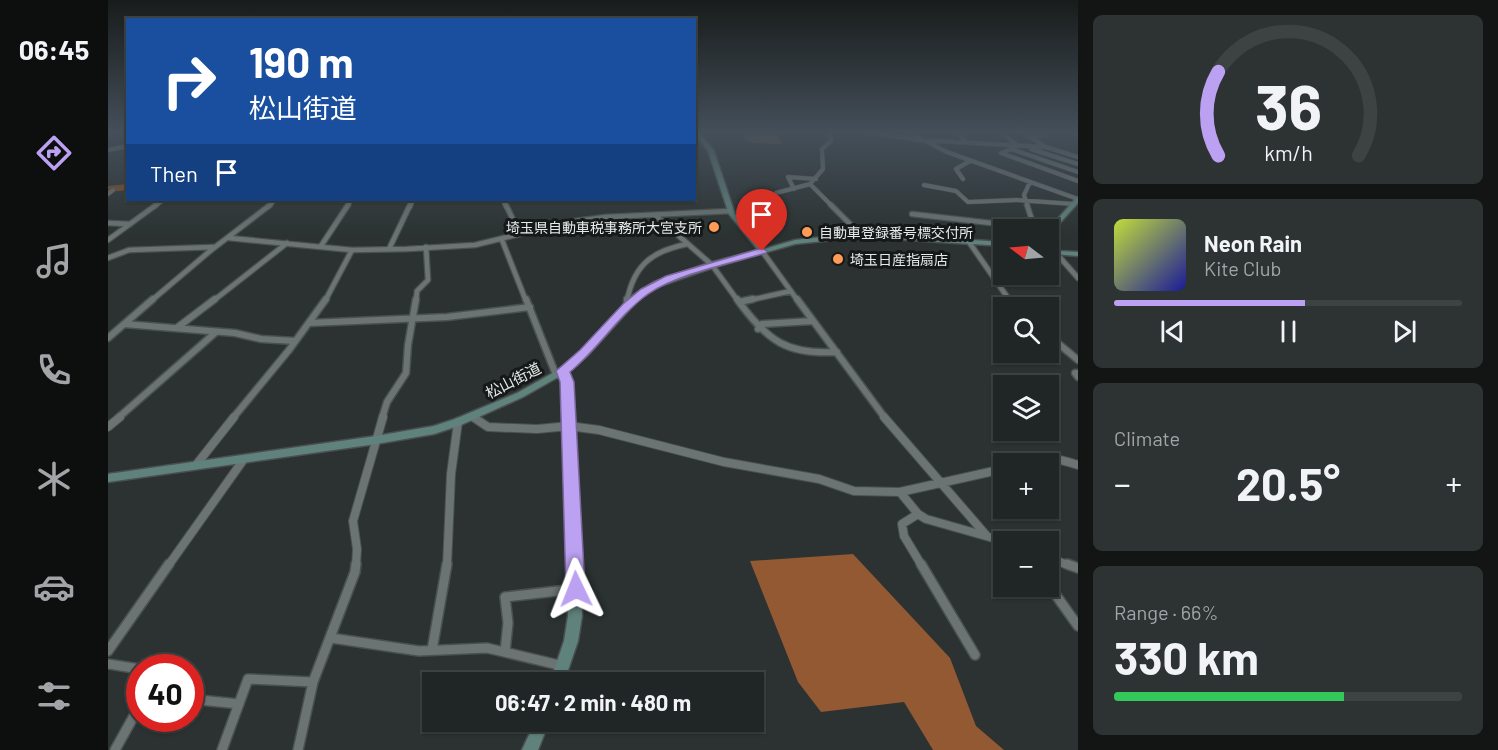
<!DOCTYPE html>
<meta charset="utf-8">
<style>
body{margin:0;font-family:Barlow,"Noto Sans JP",sans-serif;background:#2d3232;color:#f1f3f6;height:100vh;display:flex;flex-direction:column;font-size:22px;white-space:nowrap}
*{box-sizing:border-box;margin:0}
p{font-size:20px;color:#a2a5a7}
.icon{flex:none;width:33px;height:33px;fill:none;stroke:currentColor;stroke-width:2;stroke-linecap:round;stroke-linejoin:round}
.map{position:relative;flex:1;overflow:hidden}
.sheet{display:flex;flex-direction:column;gap:15px;padding:15px;background:#121514;width:420px}
.sheet>*{flex:none}
.top-card{position:absolute;left:18px;top:18px;width:570px;height:183px;border-radius:0px;box-shadow:0 2px 4px #0004,0 0 0 2px #3d4342;background:#1a4fa0;color:#fff;overflow:hidden}
.needle{width:39px;rotate:286deg}
.controls{position:absolute;left:885px;top:219px;display:grid;gap:12px}
.controls a{display:grid;place-items:center;width:66px;height:66px;border-radius:0px;background:#202625;box-shadow:0 2px 4px #0004,0 0 0 2px #3d4342;font-size:30px}
.speed{position:absolute;left:18px;top:654px;display:flex;gap:12px;font-size:30px;font-weight:700;text-align:center}
.speed>*{display:grid;place-content:center;width:78px;height:78px;border-radius:50%;background:#202625;box-shadow:0 2px 4px #0004,0 0 0 2px #3d4342;line-height:1}
.speed .limit{border:9px solid #d22;background:#fff;color:#111}
.pin{position:absolute;display:grid;place-items:center;width:51px;height:51px;color:#fff;margin:-62px -26px;border-radius:50% 50% 50% 0;rotate:-45deg;box-shadow:0 0 6px #0007}
.pin .icon{rotate:45deg}
.me{position:absolute;width:66px;margin:-33px;rotate:358deg;stroke-linejoin:round;filter:drop-shadow(0 0 4px #0008)}
.turn{display:flex;align-items:center;gap:21px;height:126px;padding:0 24px;font-size:27px}
.turn .icon{width:78px;height:78px;stroke-width:2.5}
.turn b{display:block;font-size:42px;line-height:51px}
.then{display:flex;align-items:center;height:57px;padding:0 24px;background:#0003;gap:12px;font-size:22px}
.big{font-size:45px;font-weight:700;line-height:1.1}
.sheet .card{flex:1;display:flex;flex-direction:column;justify-content:center;gap:9px;min-width:0;padding:0 21px;border-radius:9px;background:#2d3232}
.sheet .dial{align-items:center;gap:0}
.dial svg{height:156px;overflow:visible;fill:none;stroke:#3d4342;stroke-width:7;stroke-linecap:round;text-anchor:middle}
.dial text{fill:#f1f3f6;stroke:none}
.song{display:flex;align-items:center;gap:18px}
.cover{width:72px;height:72px;border-radius:9px;background:linear-gradient(135deg,hsl(70 70% 55%),hsl(240 70% 35%))}
.played{height:6px;border-radius:3px;background:linear-gradient(90deg,#bca0f2 55%,#3d4342 55%)}
.keys{display:flex;justify-content:space-around;direction:ltr}
.heat{display:flex;justify-content:space-between;align-items:center;font-size:33px;direction:ltr}
.charge{height:9px;border-radius:4px;background:linear-gradient(90deg,#34c759 66%,#3d4342 0)}
.trip{position:absolute;left:314px;top:672px;width:342px;height:60px;border-radius:0px;background:#202625;box-shadow:0 2px 4px #0004,0 0 0 2px #3d4342;font-weight:700;line-height:60px;text-align:center}
main{display:flex;flex:1;min-height:0}
.dock{display:flex;flex-direction:column;width:108px;justify-content:space-around;align-items:center;background:#0d0f0f;color:#a2a5a7}
.dock .icon{width:42px;height:42px}
.dock .selected{color:#bca0f2}
.dock b{font-size:27px;color:#f1f3f6}
.map>svg:first-child{display:block}
.forest{fill:#925932}
.lines{fill:none;stroke-linecap:round;stroke-linejoin:round}
.river{fill:#844c24;fill-rule:evenodd}
.street-far4-casing{stroke:#4a504f;stroke-width:5}
.street-far3-casing{stroke:#4a504f;stroke-width:7}
.street-far2-casing{stroke:#4a504f;stroke-width:9}
.street-far1-casing{stroke:#4a504f;stroke-width:10}
.street-casing{stroke:#4a504f;stroke-width:12}
.secondary-casing{stroke:#4a504f;stroke-width:3}
.street-far4{stroke:#6b7472;stroke-width:4}
.street-far3{stroke:#6b7472;stroke-width:4.5}
.street-far2{stroke:#6b7472;stroke-width:6}
.street-far1{stroke:#6b7472;stroke-width:8}
.street{stroke:#6b7472;stroke-width:9}
.secondary{fill:#60827d;fill-rule:evenodd}
.route{fill:#bca0f2;stroke:#7a689d;stroke-width:1.5}
.poi-dot{fill:#fe9c57;stroke:#161919;stroke-width:2}
.labels{text-anchor:middle;dominant-baseline:central;stroke-width:6;stroke-linejoin:round;paint-order:stroke}
.far-poi-label{font-size:14px;fill:#e6ebea;stroke:#161919;text-anchor:start}
.street-label{font-size:15px;fill:#e6ebea;stroke:#161919}
</style>
<main>
<nav class="dock">
<b>06:45</b>
<svg class="icon selected" aria-label="directions" viewBox="0 0 24 24"><path d="M12 3l9 9-9 9-9-9zM9 14v-3h6M13 9l2 2-2 2"/></svg>
<svg class="icon" aria-label="music" viewBox="0 0 24 24"><path d="M9 18V5l10-2v13"/><circle cx="6" cy="18" r="3"/><circle cx="16" cy="16" r="3"/></svg>
<svg class="icon" aria-label="phone" viewBox="0 0 24 24"><path d="M5 4h4l2 5-3 2q2 4 5 5l2-3 5 2v4C11 20 4 13 5 4z"/></svg>
<svg class="icon" aria-label="climate" viewBox="0 0 24 24"><path d="M12 3v18M4 7l16 10M4 17L20 7"/></svg>
<svg class="icon" aria-label="car" viewBox="0 0 24 24"><path d="M5 17H2v-5l4-1 3-4h7l3 4 3 1v5h-3M9 17h6M6 11h13"/><circle cx="7" cy="17" r="2"/><circle cx="17" cy="17" r="2"/></svg>
<svg class="icon" aria-label="filters" viewBox="0 0 24 24"><path d="M4 7h16M4 17h16"/><circle cx="9" cy="7" r="2"/><circle cx="15" cy="17" r="2"/></svg>
</nav>
<div class="map">
<svg width="970" height="750" viewBox="0 0 970 750">
<rect width="100%" height="100%" fill="#2b3231"/>
<path class="forest" d="M634,131L669,133L674,144L645,143L637,139Z
M745,554L842,658L868,726L896,750H825L796,702L713,712L690,682L642,561Z"/>
<g class="lines">
<path class="river" d="M20,184V190L0,192V186Z"/>
<g class="street-far4-casing">
<path id="street-far4" d="M722,131L723,141L714,149L715,169L702,184L725,207
M755,131L811,140L938,147L970,157
M798,131L839,152L970,199
M848,131L858,142
M892,131L910,146
M914,131L936,146
M962,131L970,135
M0,132L3,131
M922,136L938,134
M905,148L893,153L970,181
M903,149L970,172
M923,149L970,164
M0,150L20,146
M855,179L848,169L862,161
M816,185L848,191L860,202L909,200L966,204
M686,189L680,177L708,179
M668,193L702,184
M0,194L5,190
M395,200L398,207
M46,207L55,200
M160,207L167,200
M239,207L243,200
M302,207L305,200
M920,207L916,195L922,182"/>
</g>
<g class="street-far3-casing">
<path id="street-far3" d="M398,205L412,234
M723,205L753,235
M919,205L927,229
M804,214L927,228
M548,216L604,265L630,301
M0,223L22,224
M121,238L244,250L299,249L367,245L460,222L498,217L623,211
M0,240L48,205
M394,240L418,301
M861,242L902,301
M213,246L240,205
M281,249L302,205
M654,251L690,301
M948,253L970,278
M0,258L21,250L106,247
M43,301L102,251L162,205
M105,301L179,243
M217,301L244,250
M308,301L309,291L320,280L318,247
M519,301C526,264 545,251 579,244
M638,301L683,291"/>
</g>
<g class="street-far2-casing">
<path id="street-far2" d="M418,299L448,375
M629,299L631,302L645,299
M689,299L777,418
M901,299L907,308
M631,302C660,341 679,355 729,352
M519,306V299
M201,323L339,317L422,307
M16,324L127,333L153,339L187,341
M70,327L107,299
M650,329L654,324L705,321
M940,335L970,360
M0,338L45,299
M970,373H967L970,377
M364,416L367,418
M10,418L108,332
M125,418L181,350L218,299
M274,418L279,402L298,373L300,345L308,299"/>
</g>
<g class="street-far1-casing">
<path id="street-far1" d="M365,417L380,427L429,429L461,426L491,430L616,462L711,479L746,491L792,492L886,471L896,466
M776,417L878,535
M0,427L12,417
M901,464C925,454 946,457 970,465
M88,465L126,417
M792,492L810,514L818,519L899,542
M810,514L794,524L796,536L814,566
M940,558L963,566
M60,566L136,459
M248,566L249,549L245,521L275,417
M339,566L343,474L350,422"/>
</g>
<g class="street-casing">
<path id="street" d="M813,564L867,655
M959,564L970,568
M940,584L970,626
M223,638L311,651L379,648L455,666
M324,650L339,564
M0,651L61,564
M397,652L400,623L397,597L467,589
M0,664L32,669
M82,699L131,704
M7,750L32,705
M114,750L140,679L205,682
M190,750L205,682L247,572L248,564"/>
</g>
<g class="secondary-casing">
<path id="secondary" d="M586,131H591L606,151L627,214L656,249L687,240L753,233L896,242V246L753,237L687,244L607,267L552,286L530,300L480,355L460,372L464,382L474,616L470,641L456,682H442L456,641L460,616L454,382L452,376L415,397L353,425L326,434L268,444L0,482V474L268,436L326,426L347,419L409,393L452,369L474,351L524,296L546,282L601,263L650,250L621,214L600,151Z
M970,197V203L940,236V230L968,198Z
M940,243L950,251L970,252V256L946,254L940,249Z
M427,722H441L430,750H414Z"/>
</g>
<use href="#street-far4" class="street-far4"/>
<use href="#street-far3" class="street-far3"/>
<use href="#street-far2" class="street-far2"/>
<use href="#street-far1" class="street-far1"/>
<use href="#street" class="street"/>
<use href="#secondary" class="secondary"/>
</g>
<linearGradient id="sky" x2="0" y2="1"><stop stop-color="#181c1b"/><stop offset="0.56" stop-color="#444f5a"/><stop offset="1" stop-color="#444f5a" stop-opacity="0"/></linearGradient>
<rect width="970" height="236" fill="url(#sky)"/>
<path class="route" d="M654,248L659,251L658,253C624,263 569,274 540,294C510,316 490,349 462,372L466,382L477,589L474,595L468,598L461,595L458,589L452,382L448,371L472,350L515,304L533,289L558,276Z"/>
<g class="poi-dot">
<circle cx="606" cy="227" r="6"/>
<circle cx="699" cy="232" r="6"/>
<circle cx="730" cy="259" r="6"/>
</g>
<g class="labels">
<g class="far-poi-label">
<text x="594" y="227" text-anchor="end">埼玉県自動車税事務所大宮支所</text>
<text x="711" y="232">自動車登録番号標交付所</text>
<text x="742" y="259">埼玉日産指扇店</text>
</g>
<g class="street-label">
<text transform="translate(405 380) rotate(-27)">松山街道</text>
</g>
</g>
</svg>
<div class="controls">
<a><svg class="needle" viewBox="-14 -14 28 28"><path d="M0-13l5 13h-10z" fill="#e53935"/><path d="M0 13l5-13h-10z" fill="#a2a5a7"/></svg></a>
<a><svg class="icon" aria-label="search" viewBox="0 0 24 24"><circle cx="10" cy="10" r="6"/><path d="M15 15l6 6"/></svg></a>
<a><svg class="icon" aria-label="layers" viewBox="0 0 24 24"><path d="M12 4l9 5-9 5-9-5zM3 14l9 5 9-5"/></svg></a>
<a>+</a>
<a>−</a>
</div>
<div class="speed"><div class="limit">40</div></div>
<div class="pin" style="left:654px;top:251px;background:#d93025"><svg class="icon" aria-label="arrive" viewBox="0 0 24 24"><path d="M6 21V4h12l-3 4 3 4H6"/></svg></div>
<svg class="me" style="left:468px;top:589px" viewBox="-20 -20 40 40"><path d="M0-17L14 15 0 8-14 15z" fill="#bca0f2" stroke="#fff" stroke-width="4"/></svg>
<div class="trip">06:47 · 2 min · 480 m</div>
<div class="top-card">
<div class="turn"><svg class="icon" aria-label="right" viewBox="0 0 24 24"><path d="M7 20v-9h11M14 6l5 5-5 5"/></svg><div><b>190 m</b>松山街道</div></div>
<div class="then">Then<svg class="icon" aria-label="arrive" viewBox="0 0 24 24"><path d="M6 21V4h12l-3 4 3 4H6"/></svg></div>
</div>
</div>
<section class="sheet">
<div class="card dial"><svg viewBox="0 0 100 80">
<path d="M14 69A42 42 0 1 1 86 69"/>
<path d="M14 69A42 42 0 0 1 14 26" stroke="#bca0f2"/>
<text x="50" y="56" font-size="32" font-weight="700">36</text>
<text x="50" y="72" font-size="11">km/h</text>
</svg></div>
<div class="card">
<div class="song"><i class="cover"></i><div><b>Neon Rain</b><p>Kite Club</p></div></div>
<div class="played"></div>
<div class="keys"><svg class="icon" aria-label="previous" viewBox="0 0 24 24"><path d="M18 5L8 12l10 7zM5 5v14"/></svg><svg class="icon" aria-label="pause" viewBox="0 0 24 24"><path d="M8 5v14M16 5v14"/></svg><svg class="icon" aria-label="next" viewBox="0 0 24 24"><path d="M6 5l10 7-10 7zM19 5v14"/></svg></div>
</div>
<div class="card"><p>Climate</p>
<div class="heat"><a>−</a><b class="big">20.5°</b><a>+</a></div>
</div>
<div class="card"><p>Range · 66%</p><b class="big">330 km</b><div class="charge"></div></div>
</section>
</main>
